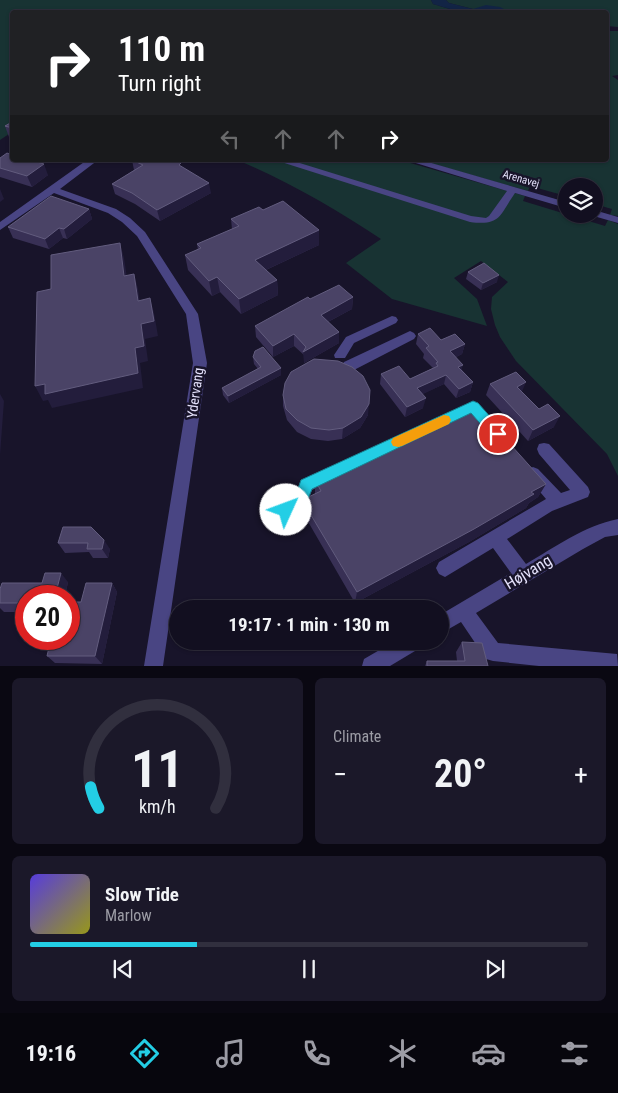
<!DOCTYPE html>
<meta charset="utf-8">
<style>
body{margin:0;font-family:"Roboto Condensed",sans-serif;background:#1b1829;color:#f1f3f6;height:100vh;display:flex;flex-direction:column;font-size:19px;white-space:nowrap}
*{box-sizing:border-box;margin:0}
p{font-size:16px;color:#9c9ca5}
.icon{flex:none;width:28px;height:28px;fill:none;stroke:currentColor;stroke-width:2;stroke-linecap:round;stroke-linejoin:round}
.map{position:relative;height:666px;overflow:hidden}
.details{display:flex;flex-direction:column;gap:12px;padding:12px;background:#0a0812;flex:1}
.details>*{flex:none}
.top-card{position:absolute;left:10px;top:10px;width:599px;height:152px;border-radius:5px;box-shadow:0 1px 4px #0004,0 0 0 1px #312f3e;background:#202124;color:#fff;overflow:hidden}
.tools{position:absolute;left:558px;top:178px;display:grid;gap:10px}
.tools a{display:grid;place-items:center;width:45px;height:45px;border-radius:50%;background:#120f20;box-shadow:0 1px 4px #0004,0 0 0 1px #312f3e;font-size:25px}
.speed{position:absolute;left:15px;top:585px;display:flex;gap:10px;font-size:25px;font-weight:700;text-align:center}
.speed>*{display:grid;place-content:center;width:65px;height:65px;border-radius:50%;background:#120f20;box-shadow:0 1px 4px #0004,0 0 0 1px #312f3e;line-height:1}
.speed .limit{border:8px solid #d22;background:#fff;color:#111}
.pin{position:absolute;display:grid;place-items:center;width:42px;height:42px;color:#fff;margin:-21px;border:2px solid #fff;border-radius:50%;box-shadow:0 1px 5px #0007}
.me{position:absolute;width:55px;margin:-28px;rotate:47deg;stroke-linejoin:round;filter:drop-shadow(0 0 4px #0008)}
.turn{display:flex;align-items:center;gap:18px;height:105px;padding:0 25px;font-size:22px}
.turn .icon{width:65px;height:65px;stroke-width:2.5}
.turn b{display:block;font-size:35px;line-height:42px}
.lanes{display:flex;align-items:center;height:48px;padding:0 25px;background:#0003;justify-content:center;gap:25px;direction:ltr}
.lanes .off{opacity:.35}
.big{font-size:38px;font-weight:700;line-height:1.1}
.details .tile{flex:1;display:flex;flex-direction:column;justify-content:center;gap:8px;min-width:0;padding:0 18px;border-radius:8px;background:#1b1829}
.details .dial{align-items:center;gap:0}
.dial svg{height:130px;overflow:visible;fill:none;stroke:#312f3e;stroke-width:7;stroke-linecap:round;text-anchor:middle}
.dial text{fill:#f1f3f6;stroke:none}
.song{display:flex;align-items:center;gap:15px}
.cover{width:60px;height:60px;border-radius:8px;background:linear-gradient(135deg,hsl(250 70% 55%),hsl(60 70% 35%))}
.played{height:5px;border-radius:2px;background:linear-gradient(90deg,#23cee5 30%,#312f3e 30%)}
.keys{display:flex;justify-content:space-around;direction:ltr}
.heat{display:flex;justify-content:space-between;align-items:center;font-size:28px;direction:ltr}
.details .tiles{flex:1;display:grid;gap:12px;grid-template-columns:1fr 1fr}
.tile:last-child{grid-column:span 2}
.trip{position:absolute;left:169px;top:600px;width:280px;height:50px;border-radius:25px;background:#120f20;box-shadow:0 1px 4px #0004,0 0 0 1px #312f3e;font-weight:700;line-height:50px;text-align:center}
.tab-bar{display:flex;height:80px;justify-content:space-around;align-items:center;background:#07060d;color:#9c9ca5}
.tab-bar .icon{width:35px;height:35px}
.tab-bar .current{color:#23cee5}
.tab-bar b{font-size:22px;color:#f1f3f6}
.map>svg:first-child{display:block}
.green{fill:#183333}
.water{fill:#122445}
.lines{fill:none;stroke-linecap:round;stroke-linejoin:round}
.minor{fill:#494583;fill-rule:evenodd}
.wall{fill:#383055}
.shaded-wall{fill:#231d3c}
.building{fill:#4a4366;stroke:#625c7e}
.route{fill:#23cee5;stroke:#178695}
.slow{fill:#f59e0b}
.labels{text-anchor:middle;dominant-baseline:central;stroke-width:5;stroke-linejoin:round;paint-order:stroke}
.far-street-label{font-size:11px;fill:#e4e1fb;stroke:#18142a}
.street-label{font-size:14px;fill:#e4e1fb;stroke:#18142a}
.near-street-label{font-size:16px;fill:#e4e1fb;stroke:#18142a}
</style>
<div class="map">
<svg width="618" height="666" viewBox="0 0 618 666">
<rect width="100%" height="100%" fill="#18142a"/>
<path class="green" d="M0,0H431L433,4L460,12H12V132L0,140Z
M446,0H618V27L606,26V12H510L507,10L473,9L449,3Z
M606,31H618V75L612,76L618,80V216L610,215L612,209L594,204V186H566V196L530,186L528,191L419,160H606Z
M237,160H400L525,196L523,201L605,226L608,220L618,224V476L607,454L516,361L500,337L495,325L491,309L492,297L508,282L481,261L454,278L477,299L487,326L392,299L346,263L381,239C335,209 288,181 237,160Z"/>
<path class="water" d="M431,0H446L449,3L473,9L486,5L500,7L510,12H460L433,4Z"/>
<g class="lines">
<path class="minor" d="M87,160H98L60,189L116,209L130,218L145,232L198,314L207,363L163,666H144L193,363L186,314L137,236L122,222L108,213L54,193L0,230V222Z
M275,160H290L471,216L486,218L489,216L507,191L406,160H421L566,202V208L515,193C499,216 501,226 470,222Z
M594,210L618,217V223L590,215L589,214H594Z
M392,316L396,317L398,320L396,323L354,343L345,358H335L334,355L346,337Z
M410,331L414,333L416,336L414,339L354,370H344L342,366L344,362Z
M544,443L549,444L588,487L590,492L588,497L552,511L507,539L526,564C555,547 584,526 618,519V535L605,537L583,549L476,613L498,643L617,654L618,666H539L493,661L486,659L461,622L440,634V615L511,573L493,548L445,577L439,574L436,568L439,562L546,499L525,474L528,469L533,467L538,469L561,493L570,490L539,454L537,449L539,444Z
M329,467L334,469L337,474L334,479L312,490L305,509L272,525L266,522L264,517L266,512L293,499L301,480Z
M395,641H422L420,648L390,666H362L364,659Z"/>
</g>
<path class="wall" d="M12,122V138L9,137L5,126Z
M0,158L48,175L32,187L0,177Z
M132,160L181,166L211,193L160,221L135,204L115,194L112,184L134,170Z
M89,209L92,219L67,239L63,238L49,249L13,238L8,227Z
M263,210L319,230V245L266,270L277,280L278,295L241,314L220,292L212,296L188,270L185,255L198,250L197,244L232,229L231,219Z
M468,272L497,282L481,290L466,279Z
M353,297L352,309L328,322L339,343L304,363V355L294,346L273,357L256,337L255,326L310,299Z
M418,334L441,340L465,344L462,354L456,357L462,370L473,382L470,392L456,398L444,384L422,394L423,408L405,417L380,384L381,374L410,379L433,368L423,358L424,354L416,344Z
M253,357L281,368V375L229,403L223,395L222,388L258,369L254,364Z
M490,384L554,427L528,441L486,395Z
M283,395L368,415L360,428L342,439L328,441L311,439L297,432L287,420L283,406Z
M315,480L546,484L538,497L529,503L526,508L469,542L355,603L303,513L302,500L315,494Z
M63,527L110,549L108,558H93L89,552L65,553L58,543Z
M68,582L65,596H26V612H4L0,608V589L42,583Z
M112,583L117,592L102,664L55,663L47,656L69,639L81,602Z
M462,642L488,666H425L427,661H457L456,652Z"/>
<path class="shaded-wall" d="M44,164L48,175L32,187L27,176Z
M209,183L211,193L160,221L157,210Z
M0,189L4,199L0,202Z
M89,209L92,219L67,239L64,229Z
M59,228L63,238L49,249L45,239Z
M319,230V245L257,274L255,260Z
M120,243L124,258L129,291L124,276Z
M134,274L138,289L142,316L138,301Z
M499,275L497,282L481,290L483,283Z
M217,277L220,292L212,296L209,281Z
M277,280L278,295L241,314L239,299Z
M353,297L352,309L320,326L321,315Z
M150,298L154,313L158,336L145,339L148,361L140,363L143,388L52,408L48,400L43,401L35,386L135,348L141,324Z
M339,332V343L304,363L303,352Z
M294,334V346L273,357V346Z
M465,344L462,354L448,361L450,351Z
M463,365L460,374L458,367Z
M281,368V375L229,403L228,396Z
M446,375L444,384L415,398L417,388Z
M473,382L470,392L456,398L459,389Z
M526,382L521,394L517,387Z
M0,394L4,401L0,455Z
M426,398L423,408L405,417L407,407Z
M369,404L368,415L360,428L342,439L343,428Z
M560,416L554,427L528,441L533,430Z
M546,484L538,497L529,503L526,508L469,542L355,603L357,592Z
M104,540L110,549L108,558L102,549Z
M61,573L68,582L65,596H55Z
M112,583L117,592L102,664L95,656Z"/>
<path class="building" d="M12,122V128L5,126Z
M7,153L12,155V160H30L44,164L27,176L0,168V158Z
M132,160H173L181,163L179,165L209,183L157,210L132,193L112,184L143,165Z
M51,196L89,209L64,229L59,228L45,239L8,227Z
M283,201L319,230L255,260L277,280L239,299L217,277L209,281L185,255L201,248L197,244L239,226L231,219L259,207L263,210Z
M120,243L124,276L134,274L138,301L150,298L154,321L141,324L144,346L135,348L138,373L45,394V384L35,386L37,292L51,289V255Z
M484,263L499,275L483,283L468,272Z
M339,285L353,297L321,315L339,332L303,352L306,347L294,334L273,346L255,326L308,297L310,299Z
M430,328L441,340L455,334L465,344L450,351L463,365L458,367L473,382L459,389L446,375L417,388L426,398L407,407L381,374L399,366L410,379L438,366L436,363L438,362L426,348L429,346L418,334Z
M263,347L281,368L228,396L222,388L261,367L253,357L255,351Z
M314,359L338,361L352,367L363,376L370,390L369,404L361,417L343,428L329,430L311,428L297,420L286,409L283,395L285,383L291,372Z
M516,372L526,382L517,387L539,409L548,404L560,416L533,430L490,384Z
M474,404L546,484L531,492L534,494L474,529L357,592L302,500L321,491L315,480Z
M63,527H91L104,540L102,549H87L88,543H58Z
M45,573H61L55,596H26V603H0V589L2,583H42Z
M86,583H112L95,656H47L51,639H69V628L75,602H81Z
M462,642L482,643L488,666H427V661H465Z"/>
<path class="route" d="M473,401L478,403L502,430L504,434L502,438L498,439L493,438L471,413L312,489L304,509L286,517L281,515L278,510L281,506L294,500L301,480Z"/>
<path class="slow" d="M444,415L449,416L451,420L449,424L402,446L398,447L393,446L391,442L393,438Z"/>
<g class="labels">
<g class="far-street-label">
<text transform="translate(521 179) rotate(16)">Arenavej</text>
</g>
<g class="street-label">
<text transform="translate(195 393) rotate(-82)">Ydervang</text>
</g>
<g class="near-street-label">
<text transform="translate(528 572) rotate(-31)">Højvang</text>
</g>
</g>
</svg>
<div class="tools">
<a><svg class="icon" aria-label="layers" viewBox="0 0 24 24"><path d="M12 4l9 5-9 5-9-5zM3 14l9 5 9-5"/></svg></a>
</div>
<div class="speed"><div class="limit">20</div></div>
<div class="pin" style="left:498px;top:434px;background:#d93025"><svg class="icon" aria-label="arrive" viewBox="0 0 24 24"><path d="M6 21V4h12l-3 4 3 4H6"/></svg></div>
<svg class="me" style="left:286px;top:510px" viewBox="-20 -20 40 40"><circle r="19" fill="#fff"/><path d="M0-13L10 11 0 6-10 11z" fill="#23cee5"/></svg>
<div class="trip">19:17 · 1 min · 130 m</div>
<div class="top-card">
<div class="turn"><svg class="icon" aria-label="right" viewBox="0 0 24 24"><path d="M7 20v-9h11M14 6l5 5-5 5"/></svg><div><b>110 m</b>Turn right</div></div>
<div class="lanes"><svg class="icon off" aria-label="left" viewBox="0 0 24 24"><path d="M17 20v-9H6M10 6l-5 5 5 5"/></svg><svg class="icon off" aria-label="ahead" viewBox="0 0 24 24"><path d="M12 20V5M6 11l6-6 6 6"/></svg><svg class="icon off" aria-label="ahead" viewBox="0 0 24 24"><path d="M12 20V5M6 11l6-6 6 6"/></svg><svg class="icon" aria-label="right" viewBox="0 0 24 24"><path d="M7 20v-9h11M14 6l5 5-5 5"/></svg></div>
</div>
</div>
<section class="details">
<div class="tiles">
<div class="tile dial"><svg viewBox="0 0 100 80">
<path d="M14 69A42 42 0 1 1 86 69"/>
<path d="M14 69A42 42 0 0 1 9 56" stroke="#23cee5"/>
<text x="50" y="56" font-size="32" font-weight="700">11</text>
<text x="50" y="72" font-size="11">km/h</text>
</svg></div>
<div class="tile"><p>Climate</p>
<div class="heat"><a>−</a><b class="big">20°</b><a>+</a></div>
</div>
<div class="tile">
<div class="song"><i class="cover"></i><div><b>Slow Tide</b><p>Marlow</p></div></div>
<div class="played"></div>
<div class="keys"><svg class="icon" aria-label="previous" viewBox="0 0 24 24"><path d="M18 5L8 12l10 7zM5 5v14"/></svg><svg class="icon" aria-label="pause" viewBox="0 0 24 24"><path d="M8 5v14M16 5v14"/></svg><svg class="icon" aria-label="next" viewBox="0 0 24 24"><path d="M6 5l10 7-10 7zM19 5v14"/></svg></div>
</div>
</div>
</section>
<nav class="tab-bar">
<b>19:16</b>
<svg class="icon current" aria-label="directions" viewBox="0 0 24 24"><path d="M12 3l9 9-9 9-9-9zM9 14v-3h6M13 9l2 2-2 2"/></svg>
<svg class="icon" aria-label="music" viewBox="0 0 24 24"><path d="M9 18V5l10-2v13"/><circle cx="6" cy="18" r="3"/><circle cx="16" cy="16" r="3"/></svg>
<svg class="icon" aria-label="phone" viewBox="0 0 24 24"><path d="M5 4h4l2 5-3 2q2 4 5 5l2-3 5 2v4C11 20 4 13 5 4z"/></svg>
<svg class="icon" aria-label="climate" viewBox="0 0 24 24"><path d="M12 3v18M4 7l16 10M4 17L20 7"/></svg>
<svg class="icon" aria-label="car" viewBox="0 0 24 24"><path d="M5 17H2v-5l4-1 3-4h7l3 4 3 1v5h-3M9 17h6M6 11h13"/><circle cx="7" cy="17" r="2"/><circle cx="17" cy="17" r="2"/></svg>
<svg class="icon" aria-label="filters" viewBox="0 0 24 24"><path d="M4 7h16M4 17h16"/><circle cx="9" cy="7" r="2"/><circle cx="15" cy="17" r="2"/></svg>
</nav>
